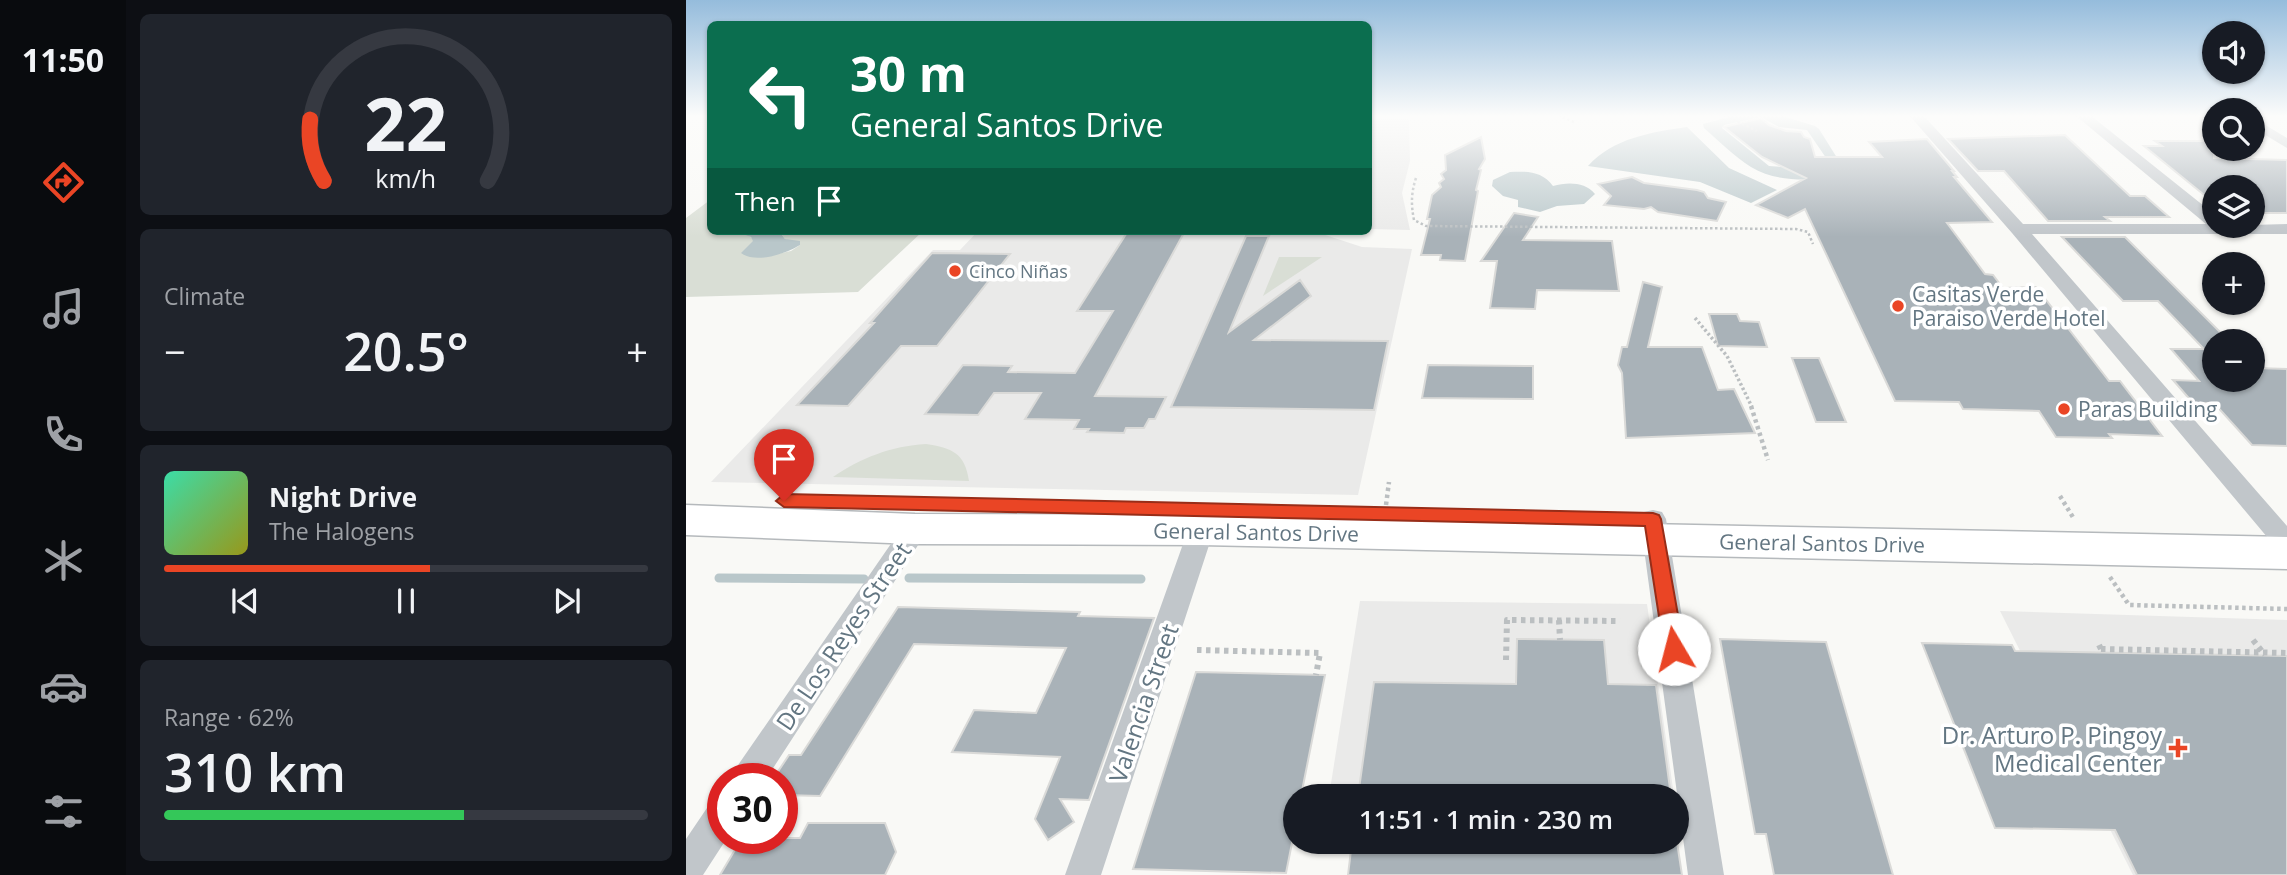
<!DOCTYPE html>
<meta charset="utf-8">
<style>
body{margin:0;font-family:"Open Sans",sans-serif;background:#20242c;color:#f1f3f6;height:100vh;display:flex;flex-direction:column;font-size:26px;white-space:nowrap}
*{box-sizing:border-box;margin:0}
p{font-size:23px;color:#9ea1a6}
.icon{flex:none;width:38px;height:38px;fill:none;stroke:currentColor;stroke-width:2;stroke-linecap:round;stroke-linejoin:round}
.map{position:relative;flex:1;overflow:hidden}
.side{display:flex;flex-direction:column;gap:14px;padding:14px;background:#0d0f14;width:560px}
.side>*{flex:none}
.hud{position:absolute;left:21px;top:21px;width:665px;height:214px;border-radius:10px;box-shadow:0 2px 5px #0004;background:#0b6e4f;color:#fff;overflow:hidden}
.tools{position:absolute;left:1516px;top:21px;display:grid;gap:14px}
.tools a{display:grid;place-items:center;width:63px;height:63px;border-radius:50%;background:#171b24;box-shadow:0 2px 5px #0004;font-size:35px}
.speed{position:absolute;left:21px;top:763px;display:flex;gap:14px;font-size:35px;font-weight:700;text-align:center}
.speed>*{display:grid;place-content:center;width:91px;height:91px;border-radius:50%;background:#171b24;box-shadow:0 2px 5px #0004;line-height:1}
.speed .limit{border:10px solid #d22;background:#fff;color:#111}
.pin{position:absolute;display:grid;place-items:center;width:60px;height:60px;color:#fff;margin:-72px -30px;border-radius:50% 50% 50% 0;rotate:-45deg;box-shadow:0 0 7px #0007}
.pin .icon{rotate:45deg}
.me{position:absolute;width:77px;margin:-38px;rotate:352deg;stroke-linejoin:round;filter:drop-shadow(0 0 5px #0008)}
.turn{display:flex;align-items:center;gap:24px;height:147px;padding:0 28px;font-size:32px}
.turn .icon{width:91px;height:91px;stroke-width:2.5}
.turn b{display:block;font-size:49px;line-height:60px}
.then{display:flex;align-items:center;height:66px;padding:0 28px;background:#0003;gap:14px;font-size:26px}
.big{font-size:52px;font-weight:600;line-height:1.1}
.side .widget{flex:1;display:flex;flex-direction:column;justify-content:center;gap:10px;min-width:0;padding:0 24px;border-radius:10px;background:#20242c}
.side .dial{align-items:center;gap:0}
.dial svg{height:182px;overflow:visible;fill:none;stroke:#363941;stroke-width:7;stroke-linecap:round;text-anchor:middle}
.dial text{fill:#f1f3f6;stroke:none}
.song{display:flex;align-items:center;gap:21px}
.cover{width:84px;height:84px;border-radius:10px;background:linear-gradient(135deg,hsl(160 70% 55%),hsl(60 70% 35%))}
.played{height:7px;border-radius:4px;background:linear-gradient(90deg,#ea4525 55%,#363941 55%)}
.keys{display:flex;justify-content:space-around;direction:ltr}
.heat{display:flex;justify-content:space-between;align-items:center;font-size:38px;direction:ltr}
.charge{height:10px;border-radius:5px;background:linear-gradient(90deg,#34c759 62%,#363941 0)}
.trip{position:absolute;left:597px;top:784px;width:406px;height:70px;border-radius:35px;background:#171b24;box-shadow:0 2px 5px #0004;font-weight:600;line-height:70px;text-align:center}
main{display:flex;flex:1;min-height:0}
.menu{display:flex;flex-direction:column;width:126px;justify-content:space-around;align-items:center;background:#090b0e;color:#9ea1a6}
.menu .icon{width:49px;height:49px}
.menu .on{color:#ea4525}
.menu b{font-size:32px;color:#f1f3f6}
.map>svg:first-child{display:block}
.built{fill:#eaeae9}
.green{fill:#d9ded5}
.water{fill:#b9c7ca;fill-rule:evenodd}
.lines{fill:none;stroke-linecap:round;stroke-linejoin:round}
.stream{stroke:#b9c7ca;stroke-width:9}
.building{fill:#a9b2b8;stroke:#dadad8;stroke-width:2}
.trunk-casing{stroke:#b5b9bc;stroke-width:3}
.path-far3{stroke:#bbbfc1;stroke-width:2.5;stroke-dasharray:2.5 2.5;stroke-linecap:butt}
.path-far2{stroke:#bbbfc1;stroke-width:3.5;stroke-dasharray:2.5 2.5;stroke-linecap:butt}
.path-far1{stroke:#bbbfc1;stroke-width:4.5;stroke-dasharray:3.5 3.5;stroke-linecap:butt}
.path{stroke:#bbbfc1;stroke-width:6;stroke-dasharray:4.5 4.5;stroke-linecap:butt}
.minor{fill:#c1c6ca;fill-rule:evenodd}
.trunk{fill:#fff;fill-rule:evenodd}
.route{fill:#ea4525;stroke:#982d18;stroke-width:2}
.poi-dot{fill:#ea4525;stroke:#fff;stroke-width:2.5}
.labels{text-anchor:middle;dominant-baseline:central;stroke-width:7;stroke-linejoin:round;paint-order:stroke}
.far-poi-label{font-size:18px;fill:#637682;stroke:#fff;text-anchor:start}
.poi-label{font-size:21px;fill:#637682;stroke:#fff;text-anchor:start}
.street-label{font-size:21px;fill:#637682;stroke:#fff}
.near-street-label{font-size:24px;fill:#637682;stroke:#fff}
.near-poi-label{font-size:24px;fill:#637682;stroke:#fff;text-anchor:end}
</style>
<main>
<nav class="menu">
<b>11:50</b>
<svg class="icon on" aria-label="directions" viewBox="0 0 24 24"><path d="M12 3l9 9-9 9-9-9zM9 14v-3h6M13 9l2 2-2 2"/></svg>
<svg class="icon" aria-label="music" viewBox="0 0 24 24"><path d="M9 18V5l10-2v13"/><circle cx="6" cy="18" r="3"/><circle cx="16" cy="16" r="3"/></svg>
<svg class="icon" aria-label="phone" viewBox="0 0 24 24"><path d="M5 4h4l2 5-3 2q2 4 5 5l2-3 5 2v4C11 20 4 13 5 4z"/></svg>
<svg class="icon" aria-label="climate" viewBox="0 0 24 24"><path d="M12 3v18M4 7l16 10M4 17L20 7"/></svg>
<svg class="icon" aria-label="car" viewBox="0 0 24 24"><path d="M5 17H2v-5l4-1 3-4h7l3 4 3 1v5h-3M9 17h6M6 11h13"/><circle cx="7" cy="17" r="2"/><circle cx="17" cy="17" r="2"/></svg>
<svg class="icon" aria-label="filters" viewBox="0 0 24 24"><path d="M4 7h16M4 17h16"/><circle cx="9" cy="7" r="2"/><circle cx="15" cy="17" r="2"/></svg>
</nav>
<section class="side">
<div class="widget dial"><svg viewBox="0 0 100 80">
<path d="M14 69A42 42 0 1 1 86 69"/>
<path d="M14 69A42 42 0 0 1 8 42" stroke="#ea4525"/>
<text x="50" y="56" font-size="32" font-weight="700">22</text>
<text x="50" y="72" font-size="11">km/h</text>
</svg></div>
<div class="widget"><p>Climate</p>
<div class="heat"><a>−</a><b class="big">20.5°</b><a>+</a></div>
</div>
<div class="widget">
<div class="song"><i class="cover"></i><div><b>Night Drive</b><p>The Halogens</p></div></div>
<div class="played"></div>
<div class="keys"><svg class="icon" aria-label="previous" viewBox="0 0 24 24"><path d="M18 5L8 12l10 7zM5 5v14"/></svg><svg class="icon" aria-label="pause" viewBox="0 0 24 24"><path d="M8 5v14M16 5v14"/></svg><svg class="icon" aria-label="next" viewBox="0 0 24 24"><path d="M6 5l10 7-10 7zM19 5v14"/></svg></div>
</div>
<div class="widget"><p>Range · 62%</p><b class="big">310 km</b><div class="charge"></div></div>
</section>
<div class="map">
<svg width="1601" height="875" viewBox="0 0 1601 875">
<rect width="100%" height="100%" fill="#f9f9f6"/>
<path class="built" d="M683,119H723L724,161L716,193L724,230L683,229Z
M292,231H627L676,247L726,249L672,495L25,482L247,250H274Z
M674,601L961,604L988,796H643Z
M1314,611L1601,620V875H1447Z"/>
<path class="green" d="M24,200V231H49L62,235L86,255L105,251L114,245L99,239L93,231H237L172,292L0,297V218Z
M593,257H636L577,296Z
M240,444C266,448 279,453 283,481L147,477C175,458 205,446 240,444Z"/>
<path class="water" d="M1052,115H1093L1129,126L1133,129L1163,177C1131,179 1095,185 1065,167C1049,157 1033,141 1018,128L1017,124ZM1075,117L1093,127L1121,130L1149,171L1083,166L1036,128L1038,125Z
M1001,127L1043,168L1091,190L1065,203L1014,182L902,166C927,138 966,132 1001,127Z
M824,172C841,171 856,171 867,186C882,182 899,182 909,194L898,204L871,206L854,212L832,207V200L817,196L806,186L807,180Z
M49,231H93L99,239L114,241V245C99,254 70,264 55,253L67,241L65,237Z"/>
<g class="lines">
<path class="stream" d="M33,578L178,579
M223,578L455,579"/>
</g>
<path class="building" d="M1075,118L1083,125L1100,131L1115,132L1118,137L1124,139L1129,157H1196L1183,142L1241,139L1268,171H1266L1271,177H1268L1306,222L1261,223L1299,274L1307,275L1317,288L1350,287L1423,381H1434L1476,436L1423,434L1426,438L1370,437L1353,411L1277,409L1273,402L1209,401L1119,209L1102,218L1070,205L1120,178L1076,157L1038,127Z
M1379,135L1444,196H1459L1483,217H1419L1424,221H1362L1318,171H1292L1262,139Z
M795,137L799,159L793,169L795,170L790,190L792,191L779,261L754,260L755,255H735L744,219H741L746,195L755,187L753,183L758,179L755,174L760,170L759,155Z
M1469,141H1528V158L1601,160V213H1566V187H1528V203L1458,146H1476Z
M946,177L958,183L1011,190L1018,192L1022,198L1040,202L1031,221L972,212L965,207L958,209L918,205L925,196L912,184Z
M828,213L852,217L837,240L926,241L933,291L851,290L849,309L804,308L811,261H795Z
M442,231H499L409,396L480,397L469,419H463L458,428H440L438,433L401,432L403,429H388L393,420L339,419L355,393H308L292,415L239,414L277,365L326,366L322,372L389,373L427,311H391Z
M560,236H583L543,332L614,280L625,296L568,340L702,341L688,410L485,407Z
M1376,237H1439L1543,341H1528V380H1566V364L1570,368L1601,369V446L1566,445L1528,403H1507L1487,380L1513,381L1485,349H1518L1472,301H1437Z
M246,253L324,254L251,346H215L162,406L111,405L188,323H184Z
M957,282L976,287L962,347H1016L1032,390L1048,389L1069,433L940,438L936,373L932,365L936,347H941Z
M1023,314H1051L1054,321L1073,322L1081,347L1032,346Z
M1106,358H1133L1160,422H1130Z
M742,365L847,366V399L736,398Z
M212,607L394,612L392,616L468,618L403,800L374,799L388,822L362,840L349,819L374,757L266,752L288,710L350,713L380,648L228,644L134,796L96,795V779H87L103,755H115Z
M831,639L918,640L922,684L970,685L985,796H672L688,682L830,684Z
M1034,639L1140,642L1207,875H1088L1080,834H1069Z
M1236,643L1326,645L1329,651L1601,656V875H1451L1429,830L1309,828Z
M510,672L639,675L615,796H609V828L600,873L447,869Z
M122,823H199L210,852L199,875H34L56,838H114Z
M666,842H991L996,875H662Z"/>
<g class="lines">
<g class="trunk-casing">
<path id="trunk" d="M0,505L229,514L515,515L1601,537V569L515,545L229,544L0,535Z"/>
</g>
<path class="path-far3" d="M872,115L888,122
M1038,115L1071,131
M730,178C725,193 725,205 728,220L740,226L1110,229L1122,232L1127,244"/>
<path class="path-far2" d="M1009,318L1041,356L1066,407"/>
<path class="path-far1" d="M1065,406L1082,460
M1374,496L1388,519
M700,505L703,482
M1424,577L1443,605L1601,609"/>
<path class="path" d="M873,620L874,640
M1567,640L1579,655
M1413,645L1417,653
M1415,649L1601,653
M511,650L634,653L630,675
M820,660L821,620L934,621"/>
<path class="minor" d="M1223,115H1237L1337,224H1520L1389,115H1404L1528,214V226L1601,224V234H1346L1601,526V553L1592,550L1326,233Z
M1566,117L1601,138V148L1566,127Z
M967,510L976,512L980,519L1038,875H1002L954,519L958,512Z
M229,520L238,522L242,529L238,536L80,779H45L50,768L220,522Z
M515,521L524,523L528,530L415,875H379L502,530L506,523Z
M37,798V838H41L17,875H0V839L25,802Z"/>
<use href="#trunk" class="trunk"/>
</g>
<linearGradient id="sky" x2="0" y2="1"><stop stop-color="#95bcdc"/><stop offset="0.49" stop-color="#fcfcfb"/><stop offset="1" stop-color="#fcfcfb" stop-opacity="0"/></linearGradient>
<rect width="1601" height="237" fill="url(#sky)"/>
<path class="route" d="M98,494L967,513L973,515L975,519L998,649L995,655L988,658L981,655L978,649L959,526L98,507L90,501Z"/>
<g class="poi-dot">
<circle cx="269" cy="271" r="7"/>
<circle cx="1212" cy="306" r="7"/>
<circle cx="1378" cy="409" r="7"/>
<path d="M1488.5 737.5h7v7h7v7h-7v7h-7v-7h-7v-7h7z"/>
</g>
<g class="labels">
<g class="far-poi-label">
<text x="283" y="271">Cinco Niñas</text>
</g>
<g class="poi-label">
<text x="1226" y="294">Casitas Verde<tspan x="1226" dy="24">Paraiso Verde Hotel</tspan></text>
<text x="1392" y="409">Paras Building</text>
</g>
<g class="street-label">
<text transform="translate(570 532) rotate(1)">General Santos Drive</text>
<text transform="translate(1136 543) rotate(1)">General Santos Drive</text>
</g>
<g class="near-street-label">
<text transform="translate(157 636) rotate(-56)">De Los Reyes Street</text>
<text transform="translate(457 703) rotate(-71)">Valencia Street</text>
</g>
<g class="near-poi-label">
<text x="1476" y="734">Dr. Arturo P. Pingoy<tspan x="1476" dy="28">Medical Center</tspan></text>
</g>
</g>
</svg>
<div class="tools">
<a><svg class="icon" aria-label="sound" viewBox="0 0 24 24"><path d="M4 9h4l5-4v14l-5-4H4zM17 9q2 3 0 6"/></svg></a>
<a><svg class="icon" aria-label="search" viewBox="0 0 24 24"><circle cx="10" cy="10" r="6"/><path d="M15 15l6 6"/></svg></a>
<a><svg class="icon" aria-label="layers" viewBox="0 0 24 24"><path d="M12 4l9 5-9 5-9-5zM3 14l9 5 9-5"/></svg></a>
<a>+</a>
<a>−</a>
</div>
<div class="speed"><div class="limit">30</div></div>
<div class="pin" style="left:98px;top:501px;background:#d93025"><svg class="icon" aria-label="arrive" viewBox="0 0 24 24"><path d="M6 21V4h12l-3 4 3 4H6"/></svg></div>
<svg class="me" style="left:988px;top:649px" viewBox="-20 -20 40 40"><circle r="19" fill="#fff"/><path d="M0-13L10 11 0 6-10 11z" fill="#ea4525"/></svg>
<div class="trip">11:51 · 1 min · 230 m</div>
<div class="hud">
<div class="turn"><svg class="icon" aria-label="left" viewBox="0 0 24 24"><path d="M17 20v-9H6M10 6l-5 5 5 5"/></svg><div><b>30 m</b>General Santos Drive</div></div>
<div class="then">Then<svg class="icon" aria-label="arrive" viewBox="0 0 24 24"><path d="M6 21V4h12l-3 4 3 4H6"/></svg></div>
</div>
</div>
</main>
